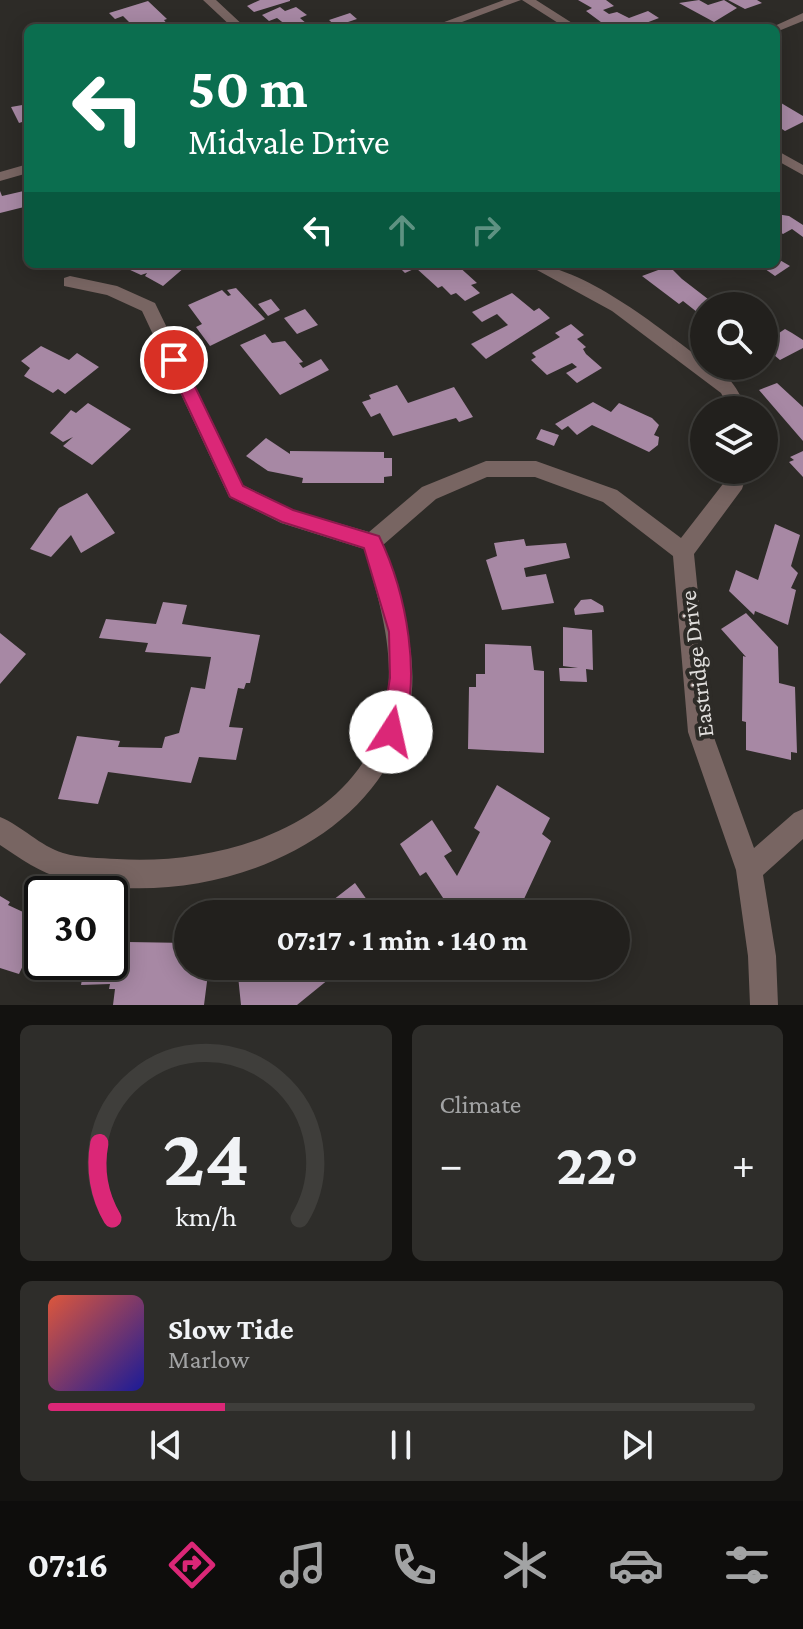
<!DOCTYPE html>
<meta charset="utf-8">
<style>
body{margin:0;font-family:"Crimson Pro",serif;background:#2e2d2a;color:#f1f3f6;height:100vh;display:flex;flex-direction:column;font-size:30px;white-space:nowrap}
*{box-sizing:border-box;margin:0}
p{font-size:26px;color:#a2a3a4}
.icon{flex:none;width:44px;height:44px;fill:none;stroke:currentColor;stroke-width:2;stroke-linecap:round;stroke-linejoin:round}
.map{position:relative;height:1005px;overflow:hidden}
.side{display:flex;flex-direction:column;gap:20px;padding:20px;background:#131210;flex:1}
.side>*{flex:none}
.top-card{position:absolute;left:24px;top:24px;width:756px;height:244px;border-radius:12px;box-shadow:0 4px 20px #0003,0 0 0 2px #3f3e3b;background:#0b6e4f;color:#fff;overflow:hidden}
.controls{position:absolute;left:690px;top:292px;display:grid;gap:16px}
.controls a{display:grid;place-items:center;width:88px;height:88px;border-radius:50%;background:#22201d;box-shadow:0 4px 20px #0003,0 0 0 2px #3f3e3b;font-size:40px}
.speed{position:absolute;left:24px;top:876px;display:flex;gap:16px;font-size:40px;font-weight:700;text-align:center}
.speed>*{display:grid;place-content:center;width:104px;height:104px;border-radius:50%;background:#22201d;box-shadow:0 4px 20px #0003,0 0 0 2px #3f3e3b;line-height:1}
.speed .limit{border:4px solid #111;border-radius:12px;background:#fff;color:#111}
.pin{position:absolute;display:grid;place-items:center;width:68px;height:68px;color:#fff;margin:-34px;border:4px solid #fff;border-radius:50%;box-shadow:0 2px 8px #0007}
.me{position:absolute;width:88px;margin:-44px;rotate:10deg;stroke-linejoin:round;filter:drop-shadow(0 0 6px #0008)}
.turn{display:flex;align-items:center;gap:28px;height:168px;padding:0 32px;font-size:36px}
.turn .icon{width:104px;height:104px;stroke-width:2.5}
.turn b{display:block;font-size:56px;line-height:68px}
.lanes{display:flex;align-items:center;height:76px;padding:0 32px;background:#0003;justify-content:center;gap:40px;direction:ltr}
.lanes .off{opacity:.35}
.big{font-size:60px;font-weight:700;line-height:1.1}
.side .tile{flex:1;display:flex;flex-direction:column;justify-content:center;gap:12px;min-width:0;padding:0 28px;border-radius:12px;background:#2e2d2a}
.side .dial{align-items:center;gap:0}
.dial svg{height:208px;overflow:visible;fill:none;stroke:#3f3e3b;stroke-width:7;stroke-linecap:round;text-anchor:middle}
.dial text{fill:#f1f3f6;stroke:none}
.song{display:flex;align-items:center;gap:24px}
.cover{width:96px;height:96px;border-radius:12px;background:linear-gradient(135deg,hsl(10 70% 55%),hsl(240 70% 35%))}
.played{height:8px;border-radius:4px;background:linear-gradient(90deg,#db2777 25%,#3f3e3b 25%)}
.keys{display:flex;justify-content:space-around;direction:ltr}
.heat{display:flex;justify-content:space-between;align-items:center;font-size:44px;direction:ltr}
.side .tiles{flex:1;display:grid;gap:20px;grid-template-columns:1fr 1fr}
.tile:last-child{grid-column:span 2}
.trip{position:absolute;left:174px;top:900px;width:456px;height:80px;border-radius:40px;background:#22201d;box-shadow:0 4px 20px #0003,0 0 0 2px #3f3e3b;font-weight:700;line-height:80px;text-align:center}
.tabs{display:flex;height:128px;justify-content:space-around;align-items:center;background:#0e0d0c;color:#a2a3a4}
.tabs .icon{width:56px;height:56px}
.tabs .current{color:#db2777}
.tabs b{font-size:36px;color:#f1f3f6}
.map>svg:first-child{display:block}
.building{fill:#a788a4}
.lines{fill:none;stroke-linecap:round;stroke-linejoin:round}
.minor{fill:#786562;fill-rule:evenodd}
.tertiary{fill:#786562;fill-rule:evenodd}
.route{fill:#db2777;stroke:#8e194d;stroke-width:2}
.labels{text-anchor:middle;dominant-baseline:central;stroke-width:8;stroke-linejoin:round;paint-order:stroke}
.street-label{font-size:24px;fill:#e0dedc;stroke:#2d2b27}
</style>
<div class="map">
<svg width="803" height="1005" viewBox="0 0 803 1005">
<rect width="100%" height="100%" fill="#2d2b27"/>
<path class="building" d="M260,0H290V1L254,12L247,6Z
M578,0H606L614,6L603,10L609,14L617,12L629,18L648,11L659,18L638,26L633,24L609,28L586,11L592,8Z
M699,0L708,5L724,0L737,8L714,22L679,3Z
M728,0H757L762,3L745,9Z
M148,1L167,19L164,20L167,24L153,28H122L131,24L123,16L115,19L109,13Z
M280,7L285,11L296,7L307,15L300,18L307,24L279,28L286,25L277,18L269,21L262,15Z
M350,13L357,19L345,23L354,28H338L329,20Z
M776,100L803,116V122L785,131L776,125Z
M28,104V120L19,123L11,107Z
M28,190V206L0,213V191L2,196Z
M776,214L789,216L803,225V237L792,229L783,234L776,229Z
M778,259L790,266L775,276L758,264H776Z
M134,264H179L185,267L163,286L145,276L147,273L141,275L128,269Z
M396,264H456L477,283L471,285L480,293L465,301L456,293L451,295L442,286L438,288L416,268L405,273Z
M669,266L682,279L717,306H704L702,316L683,301L679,304L642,276Z
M236,288L265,319L210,346L196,327L202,324L188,305L222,290L228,296L231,295L227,290Z
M512,293L534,311L539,308L550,318L486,359L471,344L508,325L497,314L482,322L472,312Z
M271,299L280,310L268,316L258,304Z
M305,309L318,325L297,334L284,318Z
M764,322L779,333L785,329L792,333L803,340V348L780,360L774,355L764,361Z
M571,324L584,335L577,339L586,347L583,349L586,354L602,368L577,383L566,373L577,367L572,363L547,375L531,360L536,357L532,353L560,337L555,333Z
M265,334L272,343L285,341L303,362L299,363L303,368L321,359L329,370L280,395L240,345Z
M41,346L69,360L77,353L99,367L65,394L58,389L53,393L24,376L30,368L21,361Z
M777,383L803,407V441L759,390Z
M397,385L408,403L454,387L473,417L459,422L456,418L393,436L380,413L371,417L362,402L371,399L369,395Z
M593,402L611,412L619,403L652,418L659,425L654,435L659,437L658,445L649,452L592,425L577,435L568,426L562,430L555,424Z
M88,403L131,429L92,465L63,446L73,437L63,442L50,433L71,410L76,413Z
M541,429L559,435L554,446L536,439Z
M266,438L290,454V451L384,452V458H392V476L384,477V483H302L303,478L268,471L246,456Z
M803,451V477L789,462L794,460L790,457Z
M87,493L115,533L81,553L71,535L51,557L30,549L59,508Z
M775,524L800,535L791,566L798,573L791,588L796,590L788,625L755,611L754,615L729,591L736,570L758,580Z
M524,539L526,546L566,543L570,558L524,568L526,577L546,574L554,603L502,610L486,560L497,556L494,543Z
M591,599L603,606L604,612L575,615L574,609L581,600Z
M163,602L187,605L182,624L260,635L250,683H246L244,689L238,688L229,727L243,728L236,760L199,757L191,783L108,772L98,804L58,799L77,736L120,741L118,747L162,748L165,737L179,733L191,687L205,689L211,657L145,652L148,643L99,638L106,619L156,624Z
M746,613L778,647L779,683L795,687L797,753L791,752V760L746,750V722L742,721L743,656L746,657L721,629Z
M563,627L592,630L593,670L586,669L587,682L560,681L559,668H578L563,666Z
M0,633L26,654L0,684Z
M485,644L531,646L534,670L544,671V753L468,749L469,687H476V674H485Z
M497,785L550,818L542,834L551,841L517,914H463L445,901L426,872L420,876L400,844L432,820L452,851L444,856L457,876L480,832L474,828Z
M355,883L377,914H325L324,907Z
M0,896L10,902L8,905L36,918L42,916V962H57L54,969L26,959L19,974L0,968Z
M128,942L188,943V966H209L204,1005H113L115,989H109L110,984L81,985L85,962H110V943Z
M237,966H345L297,1005H241Z"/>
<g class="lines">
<path class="minor" d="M203,0H216L246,28H233Z
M504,0H521L446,28H428Z
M803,13V21L776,32V28H770Z
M28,164V173L0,181V172Z
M526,264C582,264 659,328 704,361V366C727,366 739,393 748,410H730L721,393L612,311Z
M70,276L117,286L155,303L243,485L293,510L369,532L422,487L486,461H536L617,490L681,538L726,480L728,470H748L742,489L694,554L712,732L754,848L794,813L803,809V839L763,875L776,956L778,1005H750L748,956L736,870L688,732L673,556L603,502L535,477H487L436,499L383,545C399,597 421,655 409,711C377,853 193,913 64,879C40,873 20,858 0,845V817C22,826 40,846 63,853C80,858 100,858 117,859C220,866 361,825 385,709C397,655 379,600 364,549L281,523L229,497L142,311L107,295L64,286V278Z"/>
<path class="tertiary" d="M522,0H536L580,28H566Z
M776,150L803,165V175L776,160Z"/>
</g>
<path class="route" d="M174,354L182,360L243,486L293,510L379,536C406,592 424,680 399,740L391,743L384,740L381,732L390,678L389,632L364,548L282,522L230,497L166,360Z"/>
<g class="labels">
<g class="street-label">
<text transform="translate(696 664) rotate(-97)">Eastridge Drive</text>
</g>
</g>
</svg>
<div class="controls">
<a><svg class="icon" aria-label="search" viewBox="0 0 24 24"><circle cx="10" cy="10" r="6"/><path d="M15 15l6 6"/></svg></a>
<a><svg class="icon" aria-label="layers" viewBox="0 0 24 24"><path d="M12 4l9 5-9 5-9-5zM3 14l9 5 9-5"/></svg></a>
</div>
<div class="speed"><div class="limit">30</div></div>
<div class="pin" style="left:174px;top:360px;background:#d93025"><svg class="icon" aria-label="arrive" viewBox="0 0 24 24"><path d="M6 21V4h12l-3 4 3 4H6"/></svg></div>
<svg class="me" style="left:391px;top:732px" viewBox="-20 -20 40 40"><circle r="19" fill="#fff"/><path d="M0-13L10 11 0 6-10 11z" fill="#db2777"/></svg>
<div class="trip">07:17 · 1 min · 140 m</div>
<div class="top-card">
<div class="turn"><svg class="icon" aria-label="left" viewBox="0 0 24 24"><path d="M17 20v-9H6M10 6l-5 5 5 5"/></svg><div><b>50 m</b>Midvale Drive</div></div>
<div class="lanes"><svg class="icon" aria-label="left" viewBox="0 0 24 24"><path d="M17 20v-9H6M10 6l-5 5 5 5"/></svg><svg class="icon off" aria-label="ahead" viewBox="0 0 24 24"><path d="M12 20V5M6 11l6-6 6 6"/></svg><svg class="icon off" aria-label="right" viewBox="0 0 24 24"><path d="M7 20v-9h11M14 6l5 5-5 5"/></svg></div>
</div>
</div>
<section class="side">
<div class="tiles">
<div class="tile dial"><svg viewBox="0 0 100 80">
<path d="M14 69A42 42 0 1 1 86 69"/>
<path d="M14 69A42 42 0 0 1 9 40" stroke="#db2777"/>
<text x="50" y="56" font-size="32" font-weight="700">24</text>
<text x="50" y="72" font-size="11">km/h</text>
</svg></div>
<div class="tile"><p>Climate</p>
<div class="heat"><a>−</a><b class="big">22°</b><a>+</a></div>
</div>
<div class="tile">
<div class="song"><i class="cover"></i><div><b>Slow Tide</b><p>Marlow</p></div></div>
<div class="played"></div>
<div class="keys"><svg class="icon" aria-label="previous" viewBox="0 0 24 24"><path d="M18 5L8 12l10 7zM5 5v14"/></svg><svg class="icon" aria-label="pause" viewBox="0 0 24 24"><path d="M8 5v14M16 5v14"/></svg><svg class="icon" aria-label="next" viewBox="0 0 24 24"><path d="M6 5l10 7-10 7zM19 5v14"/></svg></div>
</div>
</div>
</section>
<nav class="tabs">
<b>07:16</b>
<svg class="icon current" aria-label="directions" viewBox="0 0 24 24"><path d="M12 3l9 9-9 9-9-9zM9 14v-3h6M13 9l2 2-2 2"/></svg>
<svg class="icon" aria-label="music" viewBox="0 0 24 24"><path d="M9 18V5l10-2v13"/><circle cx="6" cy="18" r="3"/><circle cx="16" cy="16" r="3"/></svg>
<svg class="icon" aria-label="phone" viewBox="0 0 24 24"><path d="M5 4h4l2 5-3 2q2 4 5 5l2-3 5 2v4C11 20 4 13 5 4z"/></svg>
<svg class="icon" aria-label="climate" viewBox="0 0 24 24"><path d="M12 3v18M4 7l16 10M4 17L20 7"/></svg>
<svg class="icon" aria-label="car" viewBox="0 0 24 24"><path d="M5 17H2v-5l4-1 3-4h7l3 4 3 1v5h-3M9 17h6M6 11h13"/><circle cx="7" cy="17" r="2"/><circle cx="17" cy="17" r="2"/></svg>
<svg class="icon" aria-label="filters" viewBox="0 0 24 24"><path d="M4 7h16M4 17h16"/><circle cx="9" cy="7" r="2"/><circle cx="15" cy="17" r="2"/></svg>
</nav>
